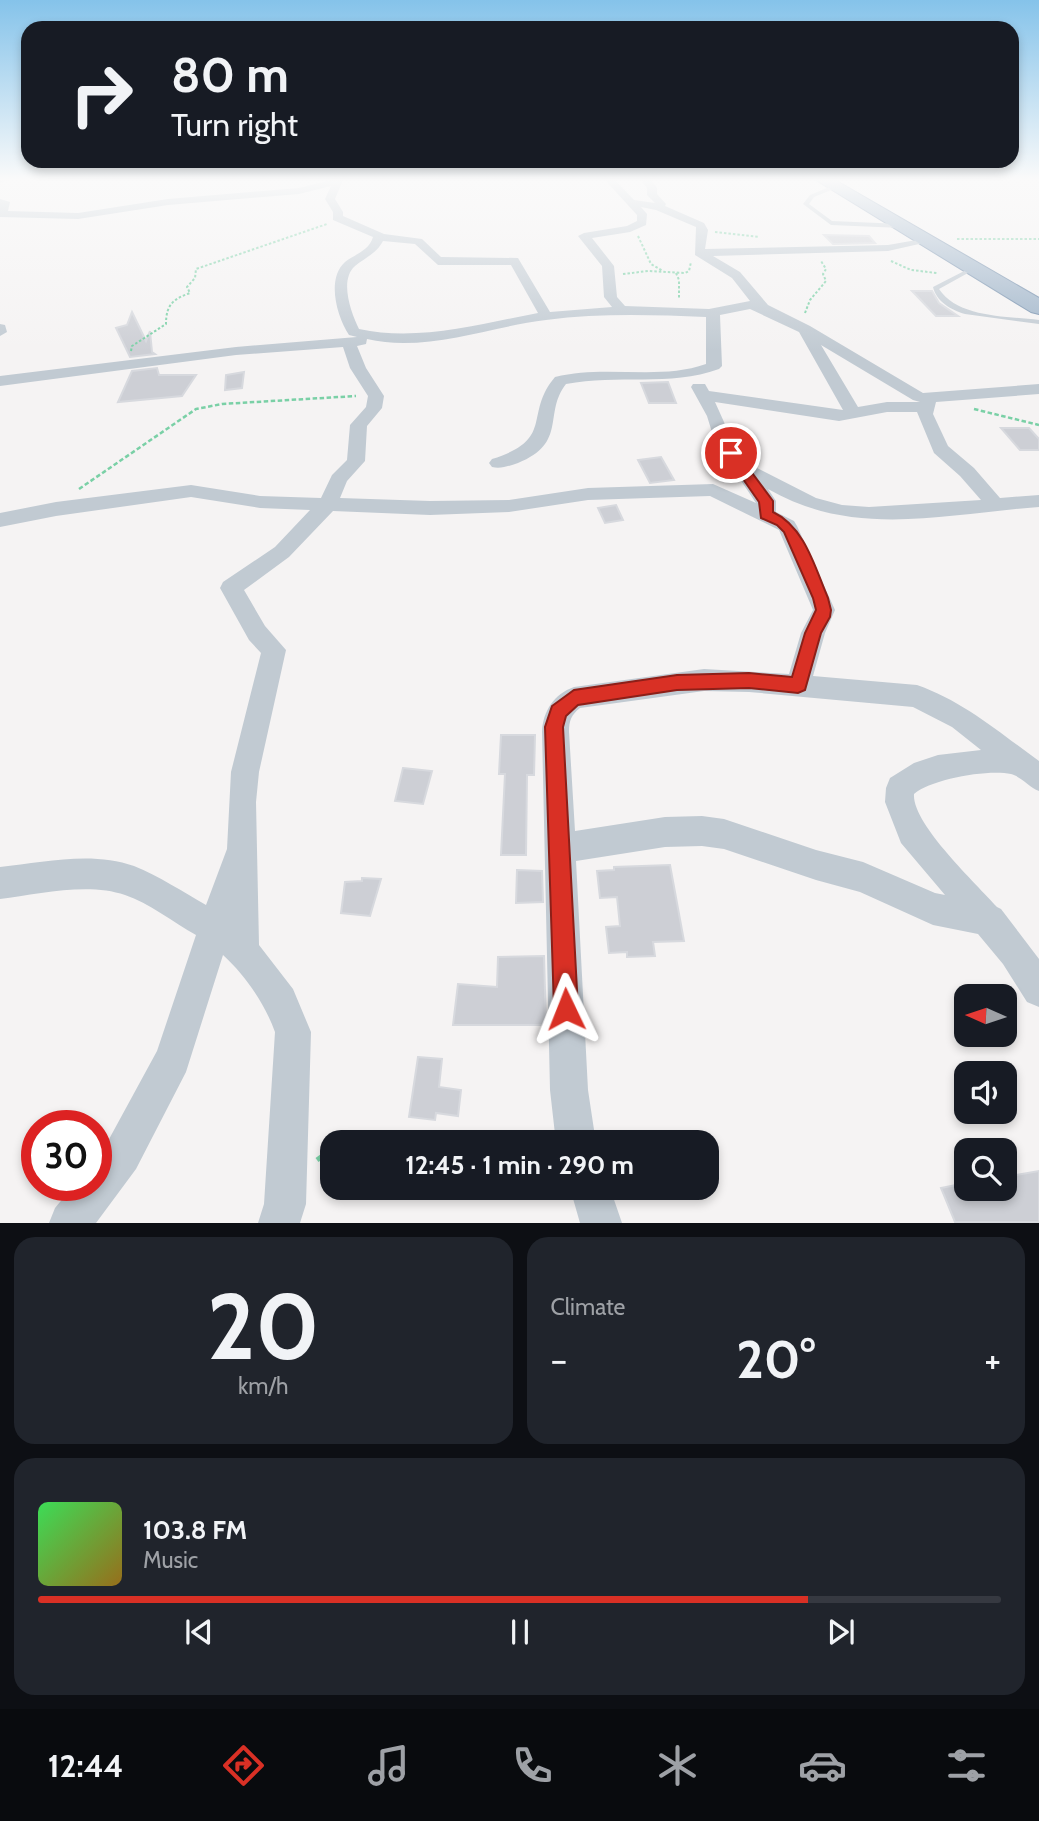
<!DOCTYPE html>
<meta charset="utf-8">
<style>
body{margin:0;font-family:Cabin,sans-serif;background:#20242c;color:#f1f3f6;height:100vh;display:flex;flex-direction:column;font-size:26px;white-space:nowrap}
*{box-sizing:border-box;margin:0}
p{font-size:23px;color:#9ea1a6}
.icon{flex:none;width:38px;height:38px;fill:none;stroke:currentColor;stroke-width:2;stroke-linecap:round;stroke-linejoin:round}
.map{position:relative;height:1223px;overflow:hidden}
.side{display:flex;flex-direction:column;gap:14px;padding:14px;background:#0d0f14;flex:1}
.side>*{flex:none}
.banner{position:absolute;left:21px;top:21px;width:998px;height:147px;border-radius:21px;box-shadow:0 4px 10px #0003;background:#171b24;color:#f1f3f6;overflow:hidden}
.needle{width:46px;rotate:273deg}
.fabs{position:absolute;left:954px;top:984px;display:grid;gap:14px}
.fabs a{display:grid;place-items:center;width:63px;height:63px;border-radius:14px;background:#171b24;box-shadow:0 4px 10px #0003;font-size:35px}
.speed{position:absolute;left:21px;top:1110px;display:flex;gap:14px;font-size:35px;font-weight:700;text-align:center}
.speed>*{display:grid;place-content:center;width:91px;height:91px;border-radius:50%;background:#171b24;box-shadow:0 4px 10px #0003;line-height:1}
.speed .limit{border:10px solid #d22;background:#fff;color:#111}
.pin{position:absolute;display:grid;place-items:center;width:60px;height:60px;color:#fff;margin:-30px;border:4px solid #fff;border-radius:50%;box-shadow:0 2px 7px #0007}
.me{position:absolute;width:77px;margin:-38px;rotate:358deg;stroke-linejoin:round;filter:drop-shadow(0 0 5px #0008)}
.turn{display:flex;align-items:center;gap:24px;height:147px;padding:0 35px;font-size:32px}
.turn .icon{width:91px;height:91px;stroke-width:2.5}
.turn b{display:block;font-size:49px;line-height:60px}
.big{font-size:52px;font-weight:800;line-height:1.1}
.side .card{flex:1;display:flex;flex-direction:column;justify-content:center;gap:10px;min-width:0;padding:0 24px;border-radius:21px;background:#20242c}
.side .dial{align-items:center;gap:0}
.dial b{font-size:91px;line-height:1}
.song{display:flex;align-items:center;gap:21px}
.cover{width:84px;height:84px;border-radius:10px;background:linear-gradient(135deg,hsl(130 70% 55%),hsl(40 70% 35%))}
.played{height:7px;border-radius:4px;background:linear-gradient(90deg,#d93025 80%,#363941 80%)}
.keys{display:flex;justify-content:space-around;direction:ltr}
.heat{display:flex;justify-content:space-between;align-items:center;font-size:38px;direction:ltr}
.side .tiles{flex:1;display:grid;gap:14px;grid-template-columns:1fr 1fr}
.card:last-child{grid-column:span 2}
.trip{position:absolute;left:320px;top:1130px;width:399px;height:70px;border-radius:21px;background:#171b24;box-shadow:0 4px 10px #0003;font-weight:800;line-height:70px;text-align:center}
.menu{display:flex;height:112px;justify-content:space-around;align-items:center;background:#090b0e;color:#9ea1a6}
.menu .icon{width:49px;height:49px}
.menu .current{color:#d93025}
.menu b{font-size:32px;color:#f1f3f6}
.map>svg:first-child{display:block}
.building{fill:#cdcfd5;stroke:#d7d9de;stroke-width:2}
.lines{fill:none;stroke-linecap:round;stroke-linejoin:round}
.trunk-casing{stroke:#7690ad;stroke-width:2}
.path-far2{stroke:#7ad0a6;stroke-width:2;stroke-dasharray:2.5 2;stroke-linecap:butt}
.path-far1{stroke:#7ad0a6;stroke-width:2.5;stroke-dasharray:4.5 2.5;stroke-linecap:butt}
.path{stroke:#7ad0a6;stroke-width:5;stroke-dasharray:9 5;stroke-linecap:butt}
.service{fill:#c1cad2;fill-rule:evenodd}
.minor{fill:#c1cad2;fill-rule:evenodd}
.trunk{fill:#9fb4c9;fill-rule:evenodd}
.route{fill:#d93025;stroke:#8d1f18;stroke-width:2}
</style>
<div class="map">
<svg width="1039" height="1223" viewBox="0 0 1039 1223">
<rect width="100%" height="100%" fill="#f5f3f3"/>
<path class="building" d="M824,235L869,236L875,243L833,244Z
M912,291H932L939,303L958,316H936Z
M132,312L146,341L150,331L152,352L155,354L130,357L116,328L127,325Z
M157,368L159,375H196L182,396L118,402L132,371Z
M244,372L242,388L225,390L226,375Z
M668,382L676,403H649L641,383Z
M1001,428H1029L1039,439V450H1020Z
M661,457L674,480L650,483L638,460Z
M616,505L623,520L605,523L598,508Z
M501,735H535L534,775H527L526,855H501L505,774H499Z
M403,768L432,771L423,804L395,801Z
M670,865L684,941L653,942L655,956L627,957V952L609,953L606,927L620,926L617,897L600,898L597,871L614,870V867Z
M517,870L542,871L543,902L516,903Z
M362,878L381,879L370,916L341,913L345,882L362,881Z
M544,956L546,1025H453L458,984L497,987L498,957Z
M418,1057L442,1059L439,1087L461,1090L458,1116L436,1113L435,1120L409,1117Z
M1039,1171V1222H955L941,1188L966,1183V1188H1004V1177Z"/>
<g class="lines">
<g class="trunk-casing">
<path id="trunk" d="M816,180H835L1039,298V314L1031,312Z"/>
</g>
<path class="path-far2" d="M715,232L759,237
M638,236L651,264L663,271
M957,239H1039
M891,261L911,270L937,273
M676,273L679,280V298
M623,274L648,271L685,273L689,271L691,262
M805,313L810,300L826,281L823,274L826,269L821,261
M131,351L132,346L166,324C166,305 173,299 190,293L187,287L195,278L196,269L327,224"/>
<path class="path-far1" d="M974,409L1039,425
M79,489L196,409L222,404L356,396"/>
<path class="path" d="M317,1160L332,1149"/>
<path class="service" d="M834,185L836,188L814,197L809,204L832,221L902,224L905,226L902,228L831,225L803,204L810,195Z
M972,267L977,268L939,289C958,318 1007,316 1039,320V324L965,314C951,310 936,301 933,287Z"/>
<path class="minor" d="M0,180H8L0,183Z
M331,180H343L335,199L343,212V216L384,234L422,239L441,257L518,258L550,312L612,307L604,297L602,266L578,236L584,233L627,226L637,221V215L605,180H615L634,200L655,203L647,195V188L641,180H651L657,188V194L666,204L665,206L704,223L708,230L705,249L888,245L928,238V242L888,251L713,256L740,272L768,305L810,326L923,393L1039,384V394L936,402L933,414L948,446L974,468L1000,498L1039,495V507C945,514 854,539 768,489L776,501V512L794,521L797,526L835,610L825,633L813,676L917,685C963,701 1000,733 1039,761V791C1029,787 1020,776 1011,774C988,769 931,779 914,794C912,824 976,883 997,907L1001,909L1039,959V1007L1027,1002L1003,964L978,934L933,925L860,892L816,880L724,849L702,846L665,847L576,861L588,1090L596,1143H556L550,1090L542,732C543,711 554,694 574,687L704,669L789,674L801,633L813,610L779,530L710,496L588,500L509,512L430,515L333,511L289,557L244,590L265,626L286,650L259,772L256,802L259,945L293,989L311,1032L306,1204L300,1223H258L264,1204L275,1032C265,1004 245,975 223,955L186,1072L136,1169L96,1223H49L55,1208L74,1185H96V1156L108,1141L157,1051L196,935C173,922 149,903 125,895C89,882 37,894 0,899V867C43,862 93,851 134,866C159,876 183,892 206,905L227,849L231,772L261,653L249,640L220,588L223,582L275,547L310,510L260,508L191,497L56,516L0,527V513L56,502L191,485L260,496L321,498L332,475L347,460L350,425L366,407L368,396L350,368L343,347L236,355L0,386V376L236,347L357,337L349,335C337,317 326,279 345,262C355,254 369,251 373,237L333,220V212L325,199L331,186L299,194L168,205L78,219L0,217V199L10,202L8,211L78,213L168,199L299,188ZM641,207L656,210L696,227L695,255L732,278L750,301L709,309L625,306L617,297L614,266L592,238L630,232L646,225L647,214ZM383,241L415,244L438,265H511L538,313C479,324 418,342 359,329C351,313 339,280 355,266C366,257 376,254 383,241ZM750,309L799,332L843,410L709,391L705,384H693L691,387L707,416L715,442L756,503L713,484L588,488L509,500L430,501L340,498L347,481L365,461L367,426L382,408L384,396L366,368L357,346L366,344L367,339C425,353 488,327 546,320C600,313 653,315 706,317V364C658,381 605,364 555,377C523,415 556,439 492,459L489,463L492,467C501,469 509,466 518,463C568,443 543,413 566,384C618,374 669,387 719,369L722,366L720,315ZM821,345L913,400L920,402H887L858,407ZM715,402L839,421L887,412H917L934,453L960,476L981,500L869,507L842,505L816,498L749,464L733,442ZM704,691L749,692L913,707L952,727L981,750L938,755L914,763L890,778L886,788L885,802L901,843L945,895L935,893L863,862L816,850L724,819L702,816L665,817L575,831L569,732C569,721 571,715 580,708Z
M0,324L5,325L7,332L0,336Z
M570,1188H610L622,1223H580Z"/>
<use href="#trunk" class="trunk"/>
</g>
<linearGradient id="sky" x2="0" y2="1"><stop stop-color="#85c3ea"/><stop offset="0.51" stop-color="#fafafa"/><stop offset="1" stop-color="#fafafa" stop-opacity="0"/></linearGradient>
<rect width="1039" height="351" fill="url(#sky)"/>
<path class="route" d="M731,449L735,450L773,501V512C805,527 815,568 828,598L831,610L830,617L821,633L805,690L798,693L749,688L677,690L578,705L566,716L563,727L578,1009L575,1018L566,1021L557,1018L554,1009L545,727L552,706L574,690L677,675L749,673L792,677L805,633L816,610L813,598L784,532L777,525L761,518L759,502L725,453Z"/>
</svg>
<div class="fabs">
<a><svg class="needle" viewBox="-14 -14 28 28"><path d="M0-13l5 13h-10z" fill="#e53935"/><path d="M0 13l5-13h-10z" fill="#9ea1a6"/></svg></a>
<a><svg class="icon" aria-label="sound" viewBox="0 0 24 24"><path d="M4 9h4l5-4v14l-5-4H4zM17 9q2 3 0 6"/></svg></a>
<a><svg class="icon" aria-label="search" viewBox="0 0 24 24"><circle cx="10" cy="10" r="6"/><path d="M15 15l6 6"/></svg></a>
</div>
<div class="speed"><div class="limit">30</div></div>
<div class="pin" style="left:731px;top:453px;background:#d93025"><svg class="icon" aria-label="arrive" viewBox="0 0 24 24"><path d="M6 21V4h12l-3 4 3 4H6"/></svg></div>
<svg class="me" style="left:566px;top:1009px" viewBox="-20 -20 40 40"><path d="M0-17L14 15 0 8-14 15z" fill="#d93025" stroke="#fff" stroke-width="4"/></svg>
<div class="trip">12:45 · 1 min · 290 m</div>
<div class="banner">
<div class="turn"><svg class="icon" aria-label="right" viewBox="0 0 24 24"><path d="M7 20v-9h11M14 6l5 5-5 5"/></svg><div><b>80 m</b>Turn right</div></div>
</div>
</div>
<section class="side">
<div class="tiles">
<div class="card dial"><b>20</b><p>km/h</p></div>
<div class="card"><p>Climate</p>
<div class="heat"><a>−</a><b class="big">20°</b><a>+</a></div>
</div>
<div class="card">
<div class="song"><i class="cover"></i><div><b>103.8 FM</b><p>Music</p></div></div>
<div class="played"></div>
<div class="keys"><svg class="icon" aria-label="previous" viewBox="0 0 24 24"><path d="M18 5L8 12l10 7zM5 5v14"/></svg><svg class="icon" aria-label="pause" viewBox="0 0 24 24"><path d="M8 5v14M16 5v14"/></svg><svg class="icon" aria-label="next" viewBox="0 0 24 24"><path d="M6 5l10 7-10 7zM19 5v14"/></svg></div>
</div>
</div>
</section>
<nav class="menu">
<b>12:44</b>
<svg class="icon current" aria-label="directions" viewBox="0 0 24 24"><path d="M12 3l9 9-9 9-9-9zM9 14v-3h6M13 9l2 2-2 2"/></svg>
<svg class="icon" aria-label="music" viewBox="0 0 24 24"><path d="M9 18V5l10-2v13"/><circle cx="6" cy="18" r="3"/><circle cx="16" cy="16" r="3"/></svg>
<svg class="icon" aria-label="phone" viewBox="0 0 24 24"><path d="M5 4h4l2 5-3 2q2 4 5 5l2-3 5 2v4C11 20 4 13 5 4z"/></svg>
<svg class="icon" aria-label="climate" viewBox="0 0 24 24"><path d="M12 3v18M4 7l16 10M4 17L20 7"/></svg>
<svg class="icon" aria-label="car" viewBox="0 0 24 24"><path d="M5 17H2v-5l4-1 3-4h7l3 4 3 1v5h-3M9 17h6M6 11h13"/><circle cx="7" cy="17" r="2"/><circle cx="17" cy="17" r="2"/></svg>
<svg class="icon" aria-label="filters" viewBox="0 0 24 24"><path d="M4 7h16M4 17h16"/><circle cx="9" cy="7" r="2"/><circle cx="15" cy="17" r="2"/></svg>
</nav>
